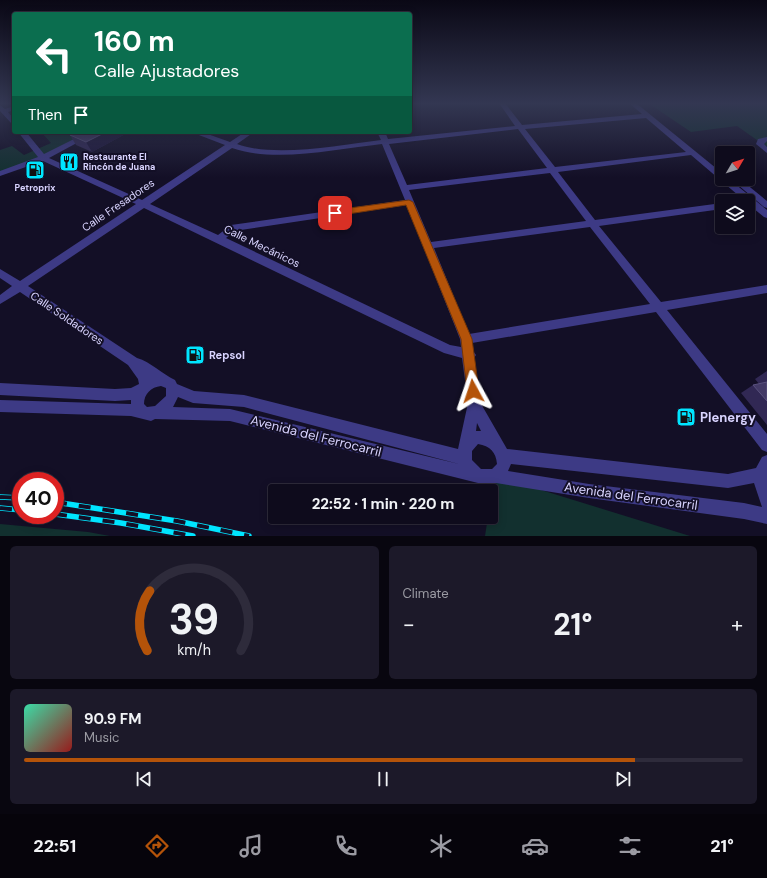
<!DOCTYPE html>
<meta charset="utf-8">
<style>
body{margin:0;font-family:"DM Sans",sans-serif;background:#1c1929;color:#f1f3f6;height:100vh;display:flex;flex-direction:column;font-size:15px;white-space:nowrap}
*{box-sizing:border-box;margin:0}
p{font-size:13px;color:#9b9ba3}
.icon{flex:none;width:22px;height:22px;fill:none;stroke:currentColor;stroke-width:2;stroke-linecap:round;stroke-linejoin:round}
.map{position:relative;height:536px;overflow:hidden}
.side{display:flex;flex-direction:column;gap:10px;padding:10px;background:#08060f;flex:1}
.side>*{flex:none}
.guide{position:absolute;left:12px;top:12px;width:400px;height:122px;border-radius:4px;box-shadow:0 2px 10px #0003,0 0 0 1px #2e2b3b;background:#0b6e4f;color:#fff;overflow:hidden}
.needle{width:26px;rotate:51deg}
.controls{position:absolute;left:715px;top:146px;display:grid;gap:8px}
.controls a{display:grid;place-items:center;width:40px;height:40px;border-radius:4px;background:#0e0b1c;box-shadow:0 2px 10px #0003,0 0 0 1px #2e2b3b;font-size:20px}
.speed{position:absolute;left:12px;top:472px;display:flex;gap:8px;font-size:20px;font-weight:700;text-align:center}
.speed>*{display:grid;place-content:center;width:52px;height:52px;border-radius:50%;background:#0e0b1c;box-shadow:0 2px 10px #0003,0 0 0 1px #2e2b3b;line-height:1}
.speed .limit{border:6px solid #d22;background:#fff;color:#111}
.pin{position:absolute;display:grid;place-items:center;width:34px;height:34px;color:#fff;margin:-17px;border-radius:8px;box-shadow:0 2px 6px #0006}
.me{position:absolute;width:44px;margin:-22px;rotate:355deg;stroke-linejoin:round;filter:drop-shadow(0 0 3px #0008)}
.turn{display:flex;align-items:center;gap:14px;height:84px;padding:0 16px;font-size:18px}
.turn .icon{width:52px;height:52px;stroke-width:2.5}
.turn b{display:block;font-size:28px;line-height:34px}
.then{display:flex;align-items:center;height:38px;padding:0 16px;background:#0003;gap:8px;font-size:15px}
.big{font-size:30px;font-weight:700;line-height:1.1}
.side .widget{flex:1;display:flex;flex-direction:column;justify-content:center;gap:6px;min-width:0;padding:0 14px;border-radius:6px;background:#1c1929}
.side .dial{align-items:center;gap:0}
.dial svg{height:104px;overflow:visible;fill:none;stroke:#2e2b3b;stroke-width:7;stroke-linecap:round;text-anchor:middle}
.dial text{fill:#f1f3f6;stroke:none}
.song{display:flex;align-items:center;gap:12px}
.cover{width:48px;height:48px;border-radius:6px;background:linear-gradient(135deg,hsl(160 70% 55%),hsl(0 70% 35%))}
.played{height:4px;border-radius:2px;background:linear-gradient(90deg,#b45309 85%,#2e2b3b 85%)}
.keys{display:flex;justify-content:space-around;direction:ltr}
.heat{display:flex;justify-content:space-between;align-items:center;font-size:22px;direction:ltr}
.side .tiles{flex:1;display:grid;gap:10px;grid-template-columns:1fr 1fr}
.widget:last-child{grid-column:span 2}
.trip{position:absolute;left:268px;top:484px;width:230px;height:40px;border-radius:4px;background:#0e0b1c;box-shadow:0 2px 10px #0003,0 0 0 1px #2e2b3b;font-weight:700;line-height:40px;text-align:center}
.tabs{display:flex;height:64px;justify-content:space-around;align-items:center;background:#06040b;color:#9b9ba3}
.tabs .icon{width:28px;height:28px}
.tabs .selected{color:#b45309}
.tabs b{font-size:18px;color:#f1f3f6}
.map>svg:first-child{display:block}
.green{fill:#12302f}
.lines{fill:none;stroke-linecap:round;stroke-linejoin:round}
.minor{fill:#3d3a85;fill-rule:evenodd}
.rail-casing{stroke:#00e5ff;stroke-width:5.5}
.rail{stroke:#130f26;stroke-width:4;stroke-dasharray:12;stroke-linecap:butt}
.wall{fill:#312854}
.shaded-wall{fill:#1d163a}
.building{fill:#433a66;stroke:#5a527e}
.route{fill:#b45309;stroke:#753606}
.labels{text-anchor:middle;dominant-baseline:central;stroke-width:4;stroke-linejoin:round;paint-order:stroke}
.far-poi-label{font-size:9px;font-weight:bold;fill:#d9d4ff;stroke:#130f26;text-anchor:start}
.street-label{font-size:11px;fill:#d9d4ff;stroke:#130f26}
.poi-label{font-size:11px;font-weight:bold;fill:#d9d4ff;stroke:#130f26;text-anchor:start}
.near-poi-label{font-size:13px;font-weight:bold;fill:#d9d4ff;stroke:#130f26;text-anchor:start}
.near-street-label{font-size:13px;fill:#d9d4ff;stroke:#130f26}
</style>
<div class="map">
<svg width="767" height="536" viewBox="0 0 767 536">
<rect width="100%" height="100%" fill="#130f26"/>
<path class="green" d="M648,103H767V147L737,126L691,132Z
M41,132H93L43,158L0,174V150L12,146L24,155L51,143Z
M496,476L690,536H485L488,517H491V501Z
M0,524L88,532L110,536H0Z"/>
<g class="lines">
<path class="minor" d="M499,103H505L522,125L642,114L629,103H636L722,173V179H729L767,210V218L764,217L748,204V201H745L691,155L558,172L595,220L722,203V209L599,226L661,302L767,285V293L667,310L767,434V452L762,450L656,312L472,343L473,351L476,355L474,358L480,402L507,449L728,474L756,468L762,457L767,455V524L744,519L589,498L496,483L486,485L230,421L155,419L151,421L131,416L0,412V400L131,404V400L115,401L0,395V383L115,389L131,388L139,384L138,379L128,365L20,292L0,304V295L12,286L0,278V269L20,281L136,204L43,161L0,176V171L38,157L18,132H26L44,154L88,132H97L49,158L142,200L225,145L191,132H202L230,142L245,132H254L237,144C275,158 339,145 381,140L377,132H385L388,139L515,126ZM646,118L686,152L555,167L525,129ZM518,129L547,168L407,185L389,144ZM382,144L405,200L231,225L218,235L150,204L232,148C275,163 337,149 382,144ZM550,173L586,221L431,242L409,190ZM407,205L460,339L461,347L450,345L226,238L234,231ZM144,208L444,353L462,358L468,403L458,449L244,395L194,391L177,384L175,380C162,374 151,362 137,358L28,286ZM590,227L650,304L469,334L434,248ZM161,386L166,388V396L155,406L147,407L144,404C144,394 151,387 161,386ZM178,397L193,403L244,407L459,464L230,409L173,407ZM477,423L481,431H476ZM478,444C490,446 496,452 497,464L492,469H481L472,460V451ZM511,464L728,488L754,483L762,507L744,503L589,484L508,471Z
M0,105L5,109L14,106V110L8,112L14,119V125L12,124L0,111Z
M767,137V141L764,144L767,147V153L756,144L758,139Z
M731,179H740L767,201V208L764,207Z"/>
<g class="rail-casing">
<path id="rail" d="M0,497L21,498
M55,502L177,521L249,536
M0,508L21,510
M55,514L121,523L193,536"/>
</g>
<use href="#rail" class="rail"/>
</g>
<path class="wall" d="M129,132L92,152L76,145L70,135Z
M767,371V425L741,393L753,385L759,384L755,379Z"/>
<path class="shaded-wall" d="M106,132H129L92,152L86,142Z"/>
<path class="building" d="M77,132H106L86,142L70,135Z
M767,382V401L753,385Z"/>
<linearGradient id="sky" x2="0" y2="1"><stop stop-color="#0a0815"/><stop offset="0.58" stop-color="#333752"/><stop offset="1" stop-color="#333752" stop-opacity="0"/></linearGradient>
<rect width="767" height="178" fill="url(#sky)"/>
<path class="route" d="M409,200L413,202L472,339L479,391L477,395L473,396L469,395L467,391L461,339L406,205L335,216L331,213L335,210Z"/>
<defs>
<g id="restaurant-square" transform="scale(1)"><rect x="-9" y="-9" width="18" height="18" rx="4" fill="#00e5ff" stroke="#130f26"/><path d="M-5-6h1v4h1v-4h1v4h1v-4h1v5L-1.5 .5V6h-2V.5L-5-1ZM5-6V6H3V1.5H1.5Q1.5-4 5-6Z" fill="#111"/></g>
<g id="fuel-square" transform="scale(1)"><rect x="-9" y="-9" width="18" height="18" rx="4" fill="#00e5ff" stroke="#130f26"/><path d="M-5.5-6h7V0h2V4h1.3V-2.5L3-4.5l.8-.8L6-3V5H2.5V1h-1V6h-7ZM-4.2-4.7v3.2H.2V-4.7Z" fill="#111"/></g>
</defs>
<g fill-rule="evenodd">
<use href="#restaurant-square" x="69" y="162"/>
<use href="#fuel-square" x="35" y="170"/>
<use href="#fuel-square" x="195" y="355"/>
<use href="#fuel-square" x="686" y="417"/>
</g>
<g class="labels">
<g class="far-poi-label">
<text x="83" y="157">Restaurante El<tspan x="83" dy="10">Rincón de Juana</tspan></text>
<text x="35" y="188" text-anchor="middle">Petroprix</text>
</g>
<g class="street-label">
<text transform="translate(118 205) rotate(-34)">Calle Fresadores</text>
<text transform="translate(262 246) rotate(26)">Calle Mecánicos</text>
<text transform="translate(67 318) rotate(34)">Calle Soldadores</text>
</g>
<g class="poi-label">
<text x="209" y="355">Repsol</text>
</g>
<g class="near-poi-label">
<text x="700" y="417">Plenergy</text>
</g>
<g class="near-street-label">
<text transform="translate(316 436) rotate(14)">Avenida del Ferrocarril</text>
<text transform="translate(631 496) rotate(8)">Avenida del Ferrocarril</text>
</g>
</g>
</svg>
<div class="controls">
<a><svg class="needle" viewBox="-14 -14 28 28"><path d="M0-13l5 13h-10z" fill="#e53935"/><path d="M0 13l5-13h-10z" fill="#9b9ba3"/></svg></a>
<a><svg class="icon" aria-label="layers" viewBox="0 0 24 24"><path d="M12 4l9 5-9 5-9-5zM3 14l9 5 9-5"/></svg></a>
</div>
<div class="speed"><div class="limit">40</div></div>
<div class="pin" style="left:335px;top:213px;background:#d93025"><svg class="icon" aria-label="arrive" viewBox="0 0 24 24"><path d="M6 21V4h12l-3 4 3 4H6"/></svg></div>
<svg class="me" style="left:473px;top:391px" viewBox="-20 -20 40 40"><path d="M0-17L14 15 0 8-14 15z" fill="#b45309" stroke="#fff" stroke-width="4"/></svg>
<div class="trip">22:52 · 1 min · 220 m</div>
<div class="guide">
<div class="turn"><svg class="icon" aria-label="left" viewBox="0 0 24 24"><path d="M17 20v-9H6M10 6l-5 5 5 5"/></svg><div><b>160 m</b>Calle Ajustadores</div></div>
<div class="then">Then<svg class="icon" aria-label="arrive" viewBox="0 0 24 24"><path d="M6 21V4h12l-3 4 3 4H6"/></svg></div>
</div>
</div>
<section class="side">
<div class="tiles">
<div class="widget dial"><svg viewBox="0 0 100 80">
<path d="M14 69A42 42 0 1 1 86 69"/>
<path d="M14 69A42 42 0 0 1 16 23" stroke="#b45309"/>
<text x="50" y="56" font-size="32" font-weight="700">39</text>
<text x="50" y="72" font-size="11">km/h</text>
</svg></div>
<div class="widget"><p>Climate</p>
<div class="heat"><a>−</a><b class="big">21°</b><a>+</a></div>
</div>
<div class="widget">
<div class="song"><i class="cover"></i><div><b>90.9 FM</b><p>Music</p></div></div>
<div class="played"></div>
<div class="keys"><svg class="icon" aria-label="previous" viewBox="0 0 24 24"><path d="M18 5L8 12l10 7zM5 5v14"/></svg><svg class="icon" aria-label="pause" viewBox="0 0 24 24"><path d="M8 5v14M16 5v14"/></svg><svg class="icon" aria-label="next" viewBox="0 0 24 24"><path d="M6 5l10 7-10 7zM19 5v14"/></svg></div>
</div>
</div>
</section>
<nav class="tabs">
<b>22:51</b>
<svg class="icon selected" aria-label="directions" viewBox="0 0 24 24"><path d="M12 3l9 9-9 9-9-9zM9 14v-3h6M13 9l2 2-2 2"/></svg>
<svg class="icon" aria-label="music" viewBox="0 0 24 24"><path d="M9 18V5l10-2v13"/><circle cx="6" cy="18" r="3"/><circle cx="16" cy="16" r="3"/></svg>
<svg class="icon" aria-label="phone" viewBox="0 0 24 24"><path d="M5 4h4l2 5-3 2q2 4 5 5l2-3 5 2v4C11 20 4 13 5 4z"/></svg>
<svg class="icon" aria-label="climate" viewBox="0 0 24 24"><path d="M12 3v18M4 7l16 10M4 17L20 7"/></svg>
<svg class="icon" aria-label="car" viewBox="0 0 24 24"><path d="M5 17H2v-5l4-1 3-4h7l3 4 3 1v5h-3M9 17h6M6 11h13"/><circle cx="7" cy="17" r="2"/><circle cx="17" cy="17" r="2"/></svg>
<svg class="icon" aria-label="filters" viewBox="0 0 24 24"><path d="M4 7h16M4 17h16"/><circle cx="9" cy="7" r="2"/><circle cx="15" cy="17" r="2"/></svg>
<b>21°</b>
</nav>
